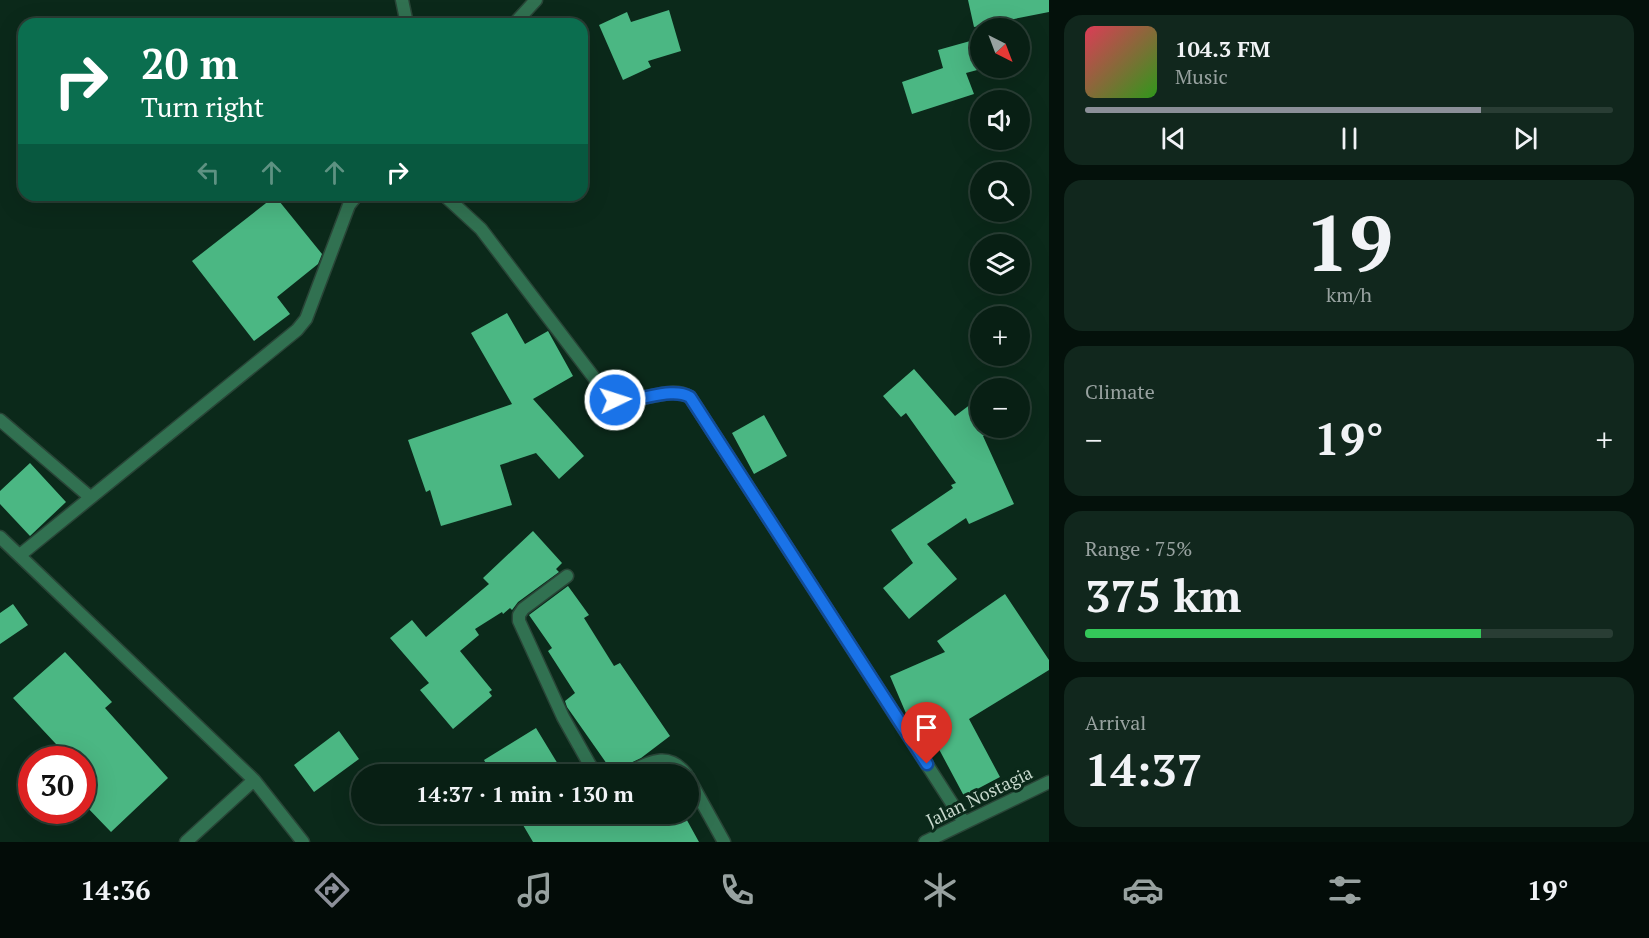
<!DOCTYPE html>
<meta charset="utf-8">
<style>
body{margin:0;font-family:"PT Serif",serif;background:#11271d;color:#f1f3f6;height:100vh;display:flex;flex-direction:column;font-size:22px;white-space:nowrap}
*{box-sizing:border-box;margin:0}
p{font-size:20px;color:#98a2a0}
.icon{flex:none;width:33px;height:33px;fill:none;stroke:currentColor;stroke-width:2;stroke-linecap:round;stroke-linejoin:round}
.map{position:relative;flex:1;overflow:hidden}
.panel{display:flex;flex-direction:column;gap:15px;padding:15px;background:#04110b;width:600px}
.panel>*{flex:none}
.hud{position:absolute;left:18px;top:18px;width:570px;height:183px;border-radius:18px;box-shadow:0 6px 24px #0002,0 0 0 2px #293d34;background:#0b6e4f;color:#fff;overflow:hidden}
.needle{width:39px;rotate:138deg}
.controls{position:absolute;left:970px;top:18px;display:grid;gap:12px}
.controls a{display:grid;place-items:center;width:60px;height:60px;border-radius:50%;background:#081f14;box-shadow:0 6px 24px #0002,0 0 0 2px #293d34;font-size:30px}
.speed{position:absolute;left:18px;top:746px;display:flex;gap:12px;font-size:30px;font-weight:700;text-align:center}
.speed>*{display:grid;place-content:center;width:78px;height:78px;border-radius:50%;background:#081f14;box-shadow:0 6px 24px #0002,0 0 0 2px #293d34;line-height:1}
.speed .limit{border:9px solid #d22;background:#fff;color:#111}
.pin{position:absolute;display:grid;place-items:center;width:51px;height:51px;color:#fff;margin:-62px -26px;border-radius:50% 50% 50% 0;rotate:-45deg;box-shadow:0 0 6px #0007}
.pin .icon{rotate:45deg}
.me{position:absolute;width:66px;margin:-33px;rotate:86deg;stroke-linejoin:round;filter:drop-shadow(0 0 4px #0008)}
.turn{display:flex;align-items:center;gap:21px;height:126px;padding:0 24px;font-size:27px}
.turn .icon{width:78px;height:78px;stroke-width:2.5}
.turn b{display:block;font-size:42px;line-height:51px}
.lanes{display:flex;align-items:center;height:57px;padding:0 24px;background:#0003;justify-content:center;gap:30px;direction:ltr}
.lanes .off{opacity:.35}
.big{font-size:45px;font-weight:600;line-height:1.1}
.panel .card{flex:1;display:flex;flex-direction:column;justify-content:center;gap:9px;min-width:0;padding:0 21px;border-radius:18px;background:#11271d}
.panel .dial{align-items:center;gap:0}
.dial b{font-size:78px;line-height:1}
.song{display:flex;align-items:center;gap:18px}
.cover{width:72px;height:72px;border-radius:9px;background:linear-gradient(135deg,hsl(350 70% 55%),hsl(110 70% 35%))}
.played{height:6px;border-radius:3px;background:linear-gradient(90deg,#8c9099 75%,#293d34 75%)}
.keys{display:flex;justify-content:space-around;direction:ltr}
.heat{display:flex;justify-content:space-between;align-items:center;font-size:33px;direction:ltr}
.charge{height:9px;border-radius:4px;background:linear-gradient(90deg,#34c759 75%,#293d34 0)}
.trip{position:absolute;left:351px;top:764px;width:348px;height:60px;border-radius:30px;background:#081f14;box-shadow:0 6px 24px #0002,0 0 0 2px #293d34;font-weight:600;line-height:60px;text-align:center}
.tabs{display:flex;height:96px;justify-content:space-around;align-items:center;background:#030c08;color:#98a2a0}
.tabs .icon{width:42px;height:42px}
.tabs .on{color:#8c9099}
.tabs b{font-size:27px;color:#f1f3f6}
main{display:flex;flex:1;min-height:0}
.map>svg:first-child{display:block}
.building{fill:#4bb783}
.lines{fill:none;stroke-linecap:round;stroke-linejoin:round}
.minor-casing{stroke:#294537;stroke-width:15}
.minor{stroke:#317151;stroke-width:12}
.route-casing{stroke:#114b97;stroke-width:15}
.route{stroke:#1a73e8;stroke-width:10}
.labels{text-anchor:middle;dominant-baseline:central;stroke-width:6;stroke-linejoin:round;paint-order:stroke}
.street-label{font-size:18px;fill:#c7d8cd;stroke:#0b291a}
</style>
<main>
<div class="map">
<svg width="1049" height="842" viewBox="0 0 1049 842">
<rect width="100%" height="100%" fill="#0b291a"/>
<path class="building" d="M968,0H1049V12L974,27Z
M669,10L681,51L648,61L651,67L623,80L599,25L627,12L631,22Z
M981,38V69L966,73L974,94L912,114L902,82L943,68L938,50Z
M275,196L322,254L318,264L277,297L290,314L254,341L192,261Z
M507,313L525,344L548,331L573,376L533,399L584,456L559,479L536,453L500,465L512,505L441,526L430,490L426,492L408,440L512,404L471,333Z
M914,369L955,416L971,404L981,418V428H988L990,431L983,436L1014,504L969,524L966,518L927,544L957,579L909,619L883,588L913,563L891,530L953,488L951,485L956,483L906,413L901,417L883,396Z
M764,415L787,456L754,474L732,433Z
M30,463L66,502L30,536L0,504V491Z
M533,531L562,563L556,569L559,572L518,602L512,610L510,608L503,614L502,612L475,629L479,635L460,651L492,690L489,692L492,696L453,729L420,690L429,683L390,638L412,620L426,637L489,584L483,578Z
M568,586L589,615L584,618L614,666L620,663L670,736L641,758L622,767L618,774H614L567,707L565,701L575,693L548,651L552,648L529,615Z
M1005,594L1049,660V670L969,719L1000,777L964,796L925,723L913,728L911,725L890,676L945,652L937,641Z
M13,604L28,625L0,644V613Z
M65,652L112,702L105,708L168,778L111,832L82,802V759H70L13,698Z
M536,728L564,774H492L484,760Z
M339,731L359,759L314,792L294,765Z
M516,813H683L699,842H533Z"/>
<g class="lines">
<g class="minor-casing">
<path id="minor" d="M402,0L407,24
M514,24L536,0
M444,195L481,229L608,396C634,410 666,383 690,397L964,822
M0,420L90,497
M0,537L254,780L303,842
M20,555L297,330L306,319L349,205L357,195
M567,576L523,609L519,615V621L563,717L595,774
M626,774C649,763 667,750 686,774
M688,777L724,842
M186,842L254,780
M925,842L1049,782"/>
</g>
<use href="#minor" class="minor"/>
</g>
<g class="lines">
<g class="route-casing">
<path id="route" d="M615,400C638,403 671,386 690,397L927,764"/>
</g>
<use href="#route" class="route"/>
</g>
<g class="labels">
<g class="street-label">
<text transform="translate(979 796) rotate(-26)">Jalan Nostagia</text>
</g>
</g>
</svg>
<div class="controls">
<a><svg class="needle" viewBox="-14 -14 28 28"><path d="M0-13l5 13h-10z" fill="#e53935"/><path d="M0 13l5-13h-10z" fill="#98a2a0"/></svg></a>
<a><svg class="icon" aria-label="sound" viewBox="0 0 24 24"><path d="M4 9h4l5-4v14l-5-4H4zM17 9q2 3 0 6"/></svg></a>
<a><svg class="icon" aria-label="search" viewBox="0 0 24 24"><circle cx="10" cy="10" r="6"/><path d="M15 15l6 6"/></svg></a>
<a><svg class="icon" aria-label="layers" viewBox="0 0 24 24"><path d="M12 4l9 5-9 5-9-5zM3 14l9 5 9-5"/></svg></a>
<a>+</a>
<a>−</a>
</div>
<div class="speed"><div class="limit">30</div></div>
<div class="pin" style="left:927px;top:764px;background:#d93025"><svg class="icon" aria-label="arrive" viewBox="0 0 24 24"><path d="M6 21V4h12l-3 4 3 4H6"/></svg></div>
<svg class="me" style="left:615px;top:400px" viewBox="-20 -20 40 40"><circle r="17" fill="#1a73e8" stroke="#fff" stroke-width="3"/><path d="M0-11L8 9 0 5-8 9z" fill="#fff"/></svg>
<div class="trip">14:37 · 1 min · 130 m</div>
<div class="hud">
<div class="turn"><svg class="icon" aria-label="right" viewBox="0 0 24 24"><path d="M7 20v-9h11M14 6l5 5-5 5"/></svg><div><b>20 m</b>Turn right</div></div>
<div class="lanes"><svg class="icon off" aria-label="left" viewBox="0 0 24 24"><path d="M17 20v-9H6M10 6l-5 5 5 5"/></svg><svg class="icon off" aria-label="ahead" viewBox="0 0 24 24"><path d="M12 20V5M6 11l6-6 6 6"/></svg><svg class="icon off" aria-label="ahead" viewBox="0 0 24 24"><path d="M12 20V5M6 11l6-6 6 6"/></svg><svg class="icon" aria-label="right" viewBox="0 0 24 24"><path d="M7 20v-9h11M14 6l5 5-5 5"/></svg></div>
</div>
</div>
<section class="panel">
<div class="card">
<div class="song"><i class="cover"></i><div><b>104.3 FM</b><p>Music</p></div></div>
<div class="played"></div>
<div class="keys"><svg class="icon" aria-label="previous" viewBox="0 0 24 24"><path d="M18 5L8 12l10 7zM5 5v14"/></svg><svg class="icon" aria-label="pause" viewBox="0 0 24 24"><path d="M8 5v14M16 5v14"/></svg><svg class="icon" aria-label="next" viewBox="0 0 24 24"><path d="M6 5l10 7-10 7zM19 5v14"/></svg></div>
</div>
<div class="card dial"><b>19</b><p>km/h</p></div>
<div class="card"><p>Climate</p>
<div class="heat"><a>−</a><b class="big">19°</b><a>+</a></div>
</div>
<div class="card"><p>Range · 75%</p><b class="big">375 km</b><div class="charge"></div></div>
<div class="card"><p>Arrival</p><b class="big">14:37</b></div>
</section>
</main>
<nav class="tabs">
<b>14:36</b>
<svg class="icon on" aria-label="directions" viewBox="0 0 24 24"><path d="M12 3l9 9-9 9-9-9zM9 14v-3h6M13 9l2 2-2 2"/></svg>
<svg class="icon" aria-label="music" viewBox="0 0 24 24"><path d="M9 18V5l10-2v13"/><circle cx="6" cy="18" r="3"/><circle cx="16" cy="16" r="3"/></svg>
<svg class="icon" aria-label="phone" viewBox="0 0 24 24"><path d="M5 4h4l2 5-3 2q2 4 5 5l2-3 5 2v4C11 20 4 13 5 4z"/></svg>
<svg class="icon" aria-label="climate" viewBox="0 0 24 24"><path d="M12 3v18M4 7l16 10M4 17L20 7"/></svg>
<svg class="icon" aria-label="car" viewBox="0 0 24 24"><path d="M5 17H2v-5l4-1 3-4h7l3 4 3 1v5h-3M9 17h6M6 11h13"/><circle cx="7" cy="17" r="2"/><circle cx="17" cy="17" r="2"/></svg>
<svg class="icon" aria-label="filters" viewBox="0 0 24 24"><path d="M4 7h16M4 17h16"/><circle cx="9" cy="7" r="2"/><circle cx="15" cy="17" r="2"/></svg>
<b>19°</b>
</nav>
